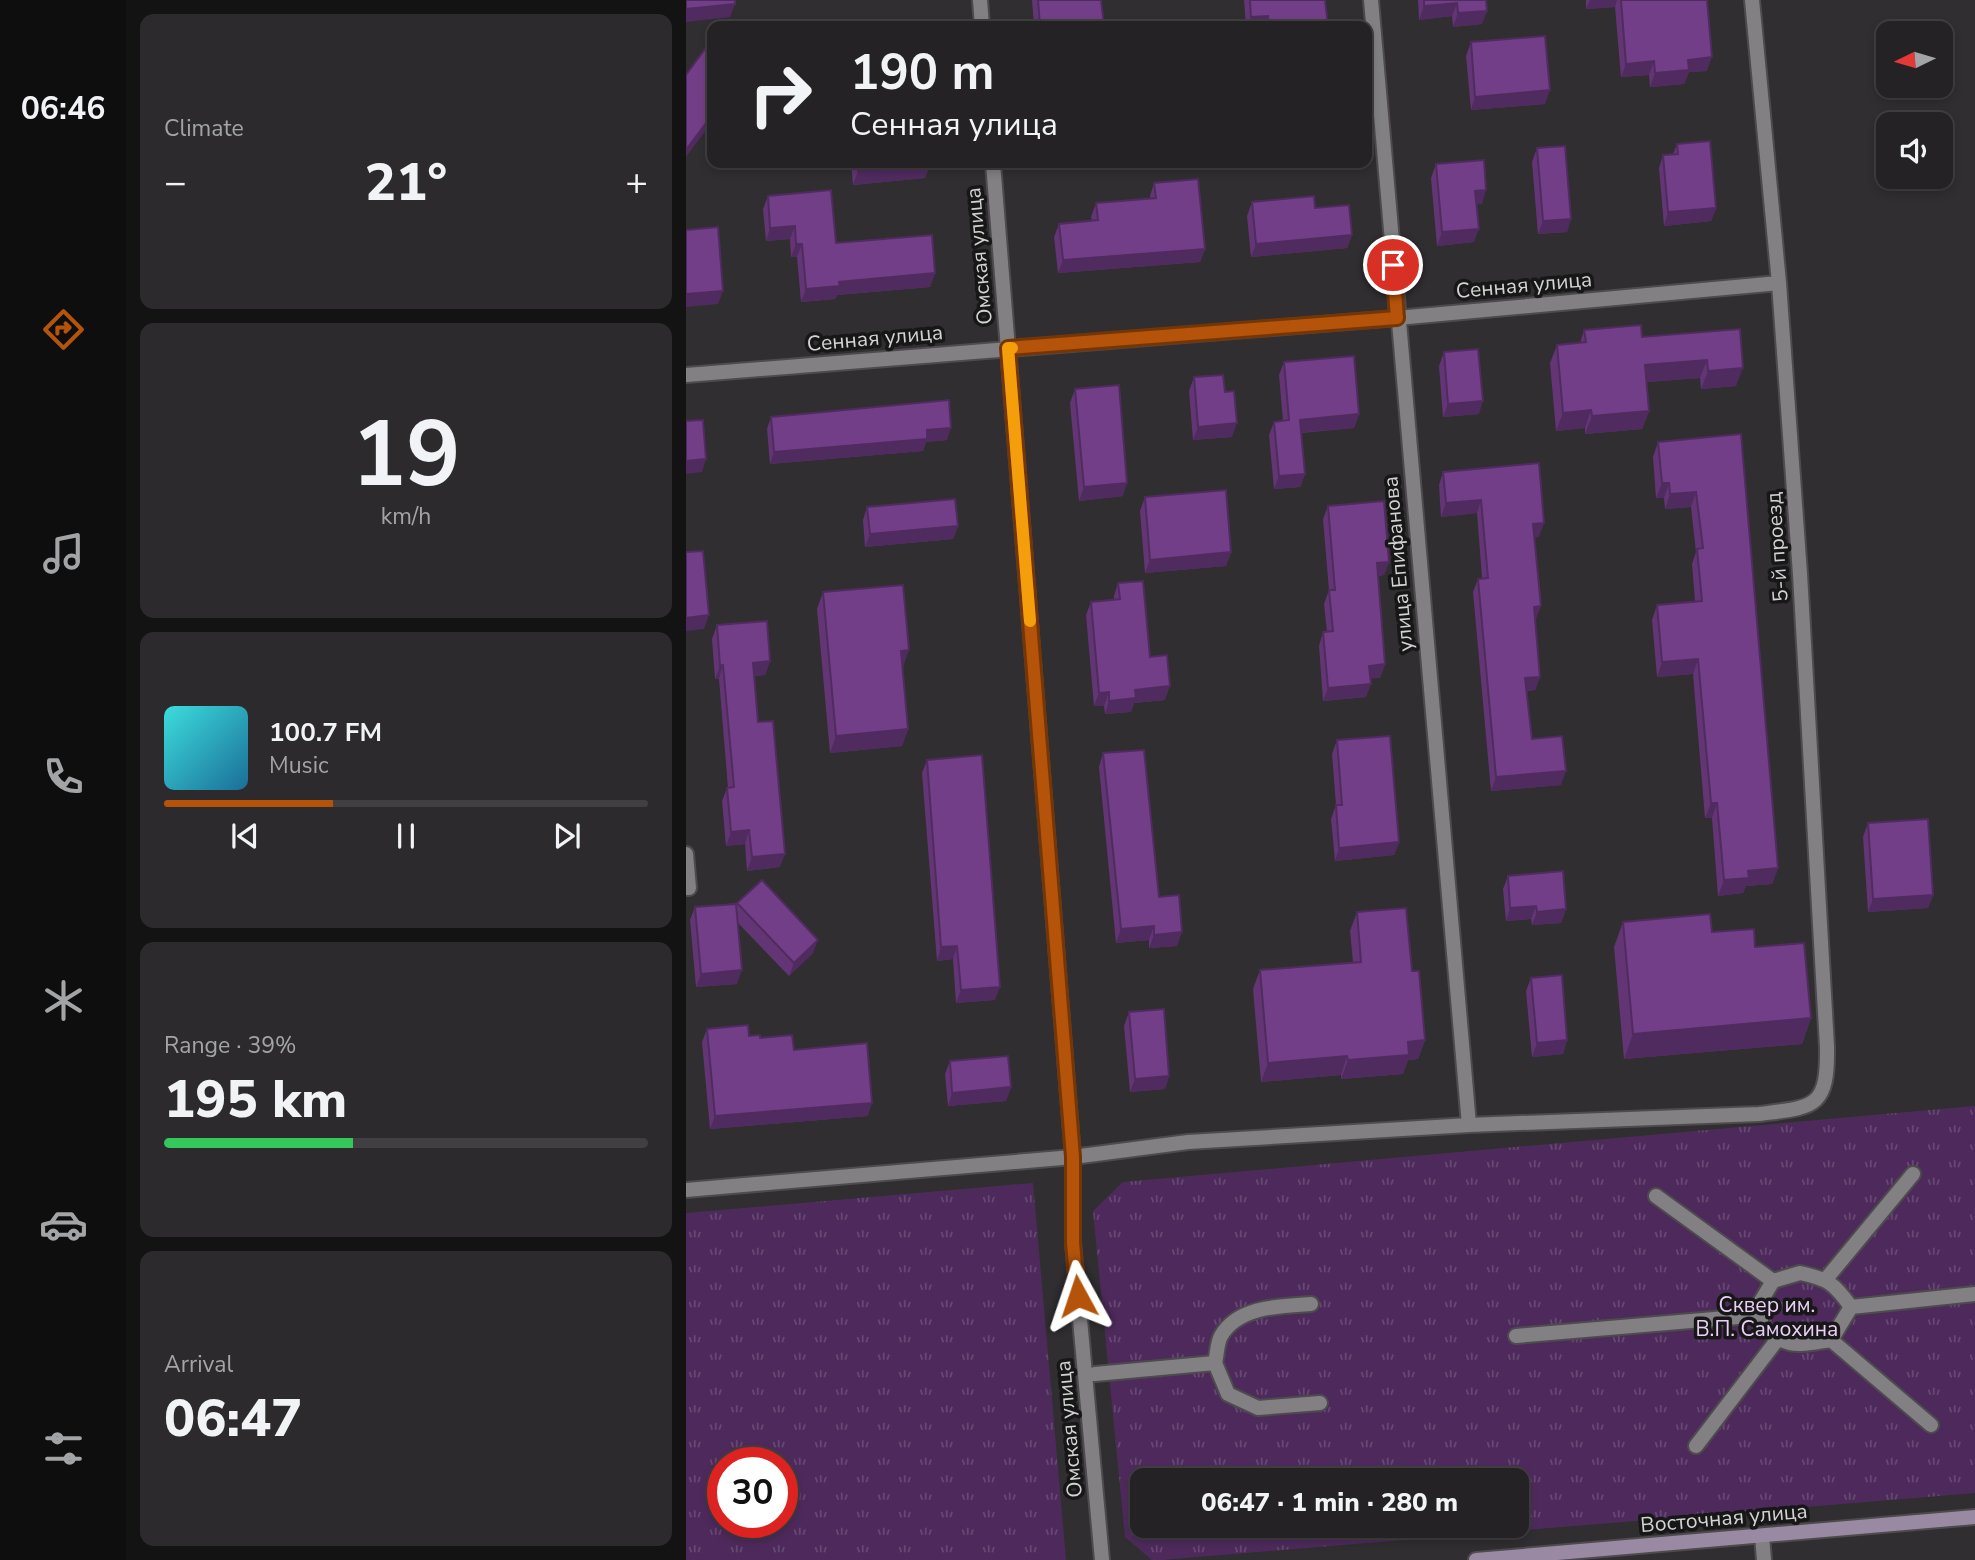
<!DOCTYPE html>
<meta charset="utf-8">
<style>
body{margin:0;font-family:"Nunito Sans",sans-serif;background:#2c2a2c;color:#f1f3f6;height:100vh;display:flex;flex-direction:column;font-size:26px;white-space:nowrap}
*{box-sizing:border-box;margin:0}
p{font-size:23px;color:#a3a4a6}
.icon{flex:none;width:38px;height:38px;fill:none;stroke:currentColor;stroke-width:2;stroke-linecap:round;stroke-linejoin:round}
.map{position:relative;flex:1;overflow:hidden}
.panel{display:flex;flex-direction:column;gap:14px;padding:14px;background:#141314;width:560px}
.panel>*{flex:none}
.guide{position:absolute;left:21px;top:21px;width:665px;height:147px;border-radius:14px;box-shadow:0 4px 10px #0003,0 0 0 2px #413f41;background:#242224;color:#f1f3f6;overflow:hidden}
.needle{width:46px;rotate:265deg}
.controls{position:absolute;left:1190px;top:21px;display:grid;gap:14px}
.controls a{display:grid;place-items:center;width:77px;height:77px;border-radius:14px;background:#242224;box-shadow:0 4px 10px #0003,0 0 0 2px #413f41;font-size:35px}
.speed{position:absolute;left:21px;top:1447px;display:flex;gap:14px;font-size:35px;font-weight:700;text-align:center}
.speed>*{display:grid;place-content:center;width:91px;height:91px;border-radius:50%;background:#242224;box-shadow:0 4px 10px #0003,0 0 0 2px #413f41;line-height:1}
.speed .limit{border:10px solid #d22;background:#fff;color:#111}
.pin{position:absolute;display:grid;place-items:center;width:60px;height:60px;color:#fff;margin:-30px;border:4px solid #fff;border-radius:50%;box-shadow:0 2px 7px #0007}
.me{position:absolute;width:77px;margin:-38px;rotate:355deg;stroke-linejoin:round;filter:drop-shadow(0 0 5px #0008)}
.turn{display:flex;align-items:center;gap:24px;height:147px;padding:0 28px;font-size:32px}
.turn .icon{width:91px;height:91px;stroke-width:2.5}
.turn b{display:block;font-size:49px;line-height:60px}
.big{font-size:52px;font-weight:800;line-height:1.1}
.panel .tile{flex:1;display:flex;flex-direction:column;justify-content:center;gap:10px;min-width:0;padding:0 24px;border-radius:14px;background:#2c2a2c}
.panel .dial{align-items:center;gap:0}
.dial b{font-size:91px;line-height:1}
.song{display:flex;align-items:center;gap:21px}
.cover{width:84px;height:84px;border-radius:10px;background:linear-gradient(135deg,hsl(180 70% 55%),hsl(200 70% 35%))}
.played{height:7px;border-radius:4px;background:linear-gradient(90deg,#b45309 35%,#413f41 35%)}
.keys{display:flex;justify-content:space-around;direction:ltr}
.heat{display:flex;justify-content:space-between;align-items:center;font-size:38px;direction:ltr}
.charge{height:10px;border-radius:5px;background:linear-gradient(90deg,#34c759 39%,#413f41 0)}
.trip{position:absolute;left:444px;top:1468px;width:399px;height:70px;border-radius:14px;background:#242224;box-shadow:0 4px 10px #0003,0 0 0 2px #413f41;font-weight:800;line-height:70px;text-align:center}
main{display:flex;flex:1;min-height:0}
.tabs{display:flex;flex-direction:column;width:126px;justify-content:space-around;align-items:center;background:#0e0e0e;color:#a3a4a6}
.tabs .icon{width:49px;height:49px}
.tabs .active{color:#b45309}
.tabs b{font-size:32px;color:#f1f3f6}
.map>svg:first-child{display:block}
.park{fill:url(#park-tufts);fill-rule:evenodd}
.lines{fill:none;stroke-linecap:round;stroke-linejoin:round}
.lane-casing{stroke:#4d4b4d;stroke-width:18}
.street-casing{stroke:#4d4b4d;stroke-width:18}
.secondary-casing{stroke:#4d4b4d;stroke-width:18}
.lane{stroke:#828083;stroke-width:14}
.street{stroke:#828083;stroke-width:14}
.secondary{stroke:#9a89a2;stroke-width:14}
.wall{fill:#633575}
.shaded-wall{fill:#502b5f}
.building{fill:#733e88;stroke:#502b5f;stroke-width:2}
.route-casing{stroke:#753606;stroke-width:18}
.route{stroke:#b45309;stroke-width:12}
.slow{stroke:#f59e0b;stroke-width:12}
.labels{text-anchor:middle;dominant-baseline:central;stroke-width:7;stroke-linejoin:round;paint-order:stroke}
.street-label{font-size:21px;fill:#d4d3d4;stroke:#171718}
.park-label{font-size:21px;fill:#ebcff7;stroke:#171718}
</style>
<main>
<nav class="tabs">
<b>06:46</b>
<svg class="icon active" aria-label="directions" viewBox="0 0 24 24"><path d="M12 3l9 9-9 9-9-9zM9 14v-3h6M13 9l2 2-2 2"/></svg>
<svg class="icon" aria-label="music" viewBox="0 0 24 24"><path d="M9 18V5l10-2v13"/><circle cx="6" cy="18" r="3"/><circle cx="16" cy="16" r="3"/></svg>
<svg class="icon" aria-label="phone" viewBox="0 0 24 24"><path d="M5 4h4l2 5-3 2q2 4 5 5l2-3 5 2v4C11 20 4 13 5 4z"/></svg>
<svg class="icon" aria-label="climate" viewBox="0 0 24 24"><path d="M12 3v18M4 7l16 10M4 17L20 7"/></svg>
<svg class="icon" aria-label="car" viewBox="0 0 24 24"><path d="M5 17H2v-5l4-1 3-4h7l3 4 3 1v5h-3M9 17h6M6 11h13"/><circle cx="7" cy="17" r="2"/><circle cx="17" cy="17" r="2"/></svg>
<svg class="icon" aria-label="filters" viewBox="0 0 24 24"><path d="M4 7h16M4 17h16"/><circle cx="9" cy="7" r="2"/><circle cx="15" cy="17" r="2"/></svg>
</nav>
<section class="panel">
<div class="tile"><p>Climate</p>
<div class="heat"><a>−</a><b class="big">21°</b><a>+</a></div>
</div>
<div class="tile dial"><b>19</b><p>km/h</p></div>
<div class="tile">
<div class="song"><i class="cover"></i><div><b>100.7 FM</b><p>Music</p></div></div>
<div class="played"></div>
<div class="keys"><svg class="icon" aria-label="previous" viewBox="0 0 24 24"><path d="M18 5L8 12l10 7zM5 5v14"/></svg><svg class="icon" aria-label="pause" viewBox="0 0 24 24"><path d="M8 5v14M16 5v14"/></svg><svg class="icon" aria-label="next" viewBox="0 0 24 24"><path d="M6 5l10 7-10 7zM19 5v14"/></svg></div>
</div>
<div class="tile"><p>Range · 39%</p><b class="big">195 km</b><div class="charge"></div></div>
<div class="tile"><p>Arrival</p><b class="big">06:47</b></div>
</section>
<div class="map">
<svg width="1289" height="1560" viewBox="0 0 1289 1560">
<defs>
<pattern id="park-tufts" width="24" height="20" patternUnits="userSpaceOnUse" patternTransform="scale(1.75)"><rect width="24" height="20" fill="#4e2a5c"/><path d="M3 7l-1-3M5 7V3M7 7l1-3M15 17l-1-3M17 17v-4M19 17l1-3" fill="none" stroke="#674872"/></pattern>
</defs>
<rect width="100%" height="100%" fill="#302e30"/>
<path class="park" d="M1289,1106V1493L475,1560H466L439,1537L407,1211L437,1182ZM457,1480H831V1526H457Z
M347,1183L380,1560H0V1213ZM37,1463H96V1522H37Z"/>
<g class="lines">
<g class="lane-casing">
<path id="lane" d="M0,854L3,888H0
M1076,1536L1078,1560"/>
</g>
<g class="street-casing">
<path id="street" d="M294,0L296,26
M685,0L783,1125
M307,163L387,1157V1243L416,1560
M0,375L711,318L1093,283
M0,1190L387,1157L502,1142L783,1125L1073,1114C1128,1107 1142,1109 1141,1047L1114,574L1093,283L1066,0
M970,1196L1087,1281
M1114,1273C1142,1279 1148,1283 1165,1307L1145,1340C1111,1345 1102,1350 1075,1325V1301L1087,1281Z
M1140,1279L1227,1174
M1165,1307L1289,1294
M830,1336L1075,1315
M1145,1340L1245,1425
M529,1363C531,1355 531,1343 535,1336C552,1306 595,1306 625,1304
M409,1374L529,1363L542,1394L572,1408L634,1403
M1010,1446L1091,1340"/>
</g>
<g class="secondary-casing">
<path id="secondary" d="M790,1560L1289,1517"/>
</g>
<use href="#lane" class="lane"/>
<use href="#street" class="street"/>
<use href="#secondary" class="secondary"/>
</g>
<path class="wall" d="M346,0H415L418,26H348Z
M558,0H639L642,26H560Z
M732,0H800L796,24L767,27L766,16L733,20Z
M900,0H1021V71L1003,72L998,84L964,87L963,75L935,77L929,7L900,9Z
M785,42L859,104L785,110L780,56Z
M991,144L1030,208L1025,221L978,226L973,168L977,155L987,154Z
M851,148L885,219L881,232L852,234L846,162Z
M165,163H243L244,165L239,178L167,185Z
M750,164L796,204H791L788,242L751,246L745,178Z
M468,183L519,249L514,262L372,273L368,237L373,224L406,221L405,217L410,203L464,199V196Z
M82,196L150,243L249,273L244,287L151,295L149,299L115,302L111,257H105L104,239L80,241L77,209Z
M566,202L629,208L666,235L661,248L565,257L561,216Z
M1054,329L1050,386L1015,389L1014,378L960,382L963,411L956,429L899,434V428L870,431L864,363L871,345L894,343L898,330L956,337Z
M758,352L793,414L757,417L753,366Z
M598,362L673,414L668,428L615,433L619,474L614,487L588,489L583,435L588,422L597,421L593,375Z
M508,377L539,392L546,437L507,440L503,391Z
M389,389L437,496L393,501L384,403Z
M85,417L261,440L240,442L237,451L84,464L81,429Z
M1055,434L1092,868L1086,884L1060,886L1057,893L1032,896L1026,818H1019L1007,674L971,677L966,620L971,605L1009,601L1006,564L1010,552L1005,507L979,509L978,498H970L967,457L972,442Z
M757,472L853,537H849V619L854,677L849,690L841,691L846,739L875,785L805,791L787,592L792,579L796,578L791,513L755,517L753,485Z
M459,497L545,552L540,566L459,573L454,511Z
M642,506L703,562L698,575L692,576L699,664L694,678H684L680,697L637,701L633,646L637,632H641L638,604L643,590L637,519Z
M181,507L272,526L267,539L179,547L177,520Z
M432,583L464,657L479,700L448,703L445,712L419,714L418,706H408L400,615L405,602L428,600V596Z
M137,592L216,667L222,729L216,746L144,753L131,609Z
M31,625L84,661L79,675L68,676L72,722L94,867L61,871L59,844L40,846L36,801L41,788H42L33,679H29L26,639Z
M651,740L713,842L708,855L649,861L645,819L650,805L646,754Z
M417,753L473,897L491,946L463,948V940L430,943L413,767Z
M241,760L309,1000L270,1003L267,959L251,961L236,773Z
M1182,823L1247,895L1242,908L1182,912L1177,837Z
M822,876L880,909L875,923L846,925L845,919L820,921L817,889Z
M51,903L127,953L103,976L52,923L51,984L10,987L4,920L9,907Z
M671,912L726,971L739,1040L732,1059L722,1060L717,1074L655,1079V1075L575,1082L567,989L574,970L667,962L664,931Z
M937,922L1026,932L1069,947L1125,1018L1116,1044L938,1059L928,947Z
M845,978L881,1040L877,1054L846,1057L840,991Z
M443,1012L483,1076L479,1089L444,1092L438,1026Z
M21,1029L74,1038L108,1050L182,1116L24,1129L16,1042Z
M264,1061L325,1087L320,1101L262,1106L259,1074Z"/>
<path class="shaded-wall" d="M904,0H931L929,7L900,9Z
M771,3L766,16L733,20L738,6Z
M49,4L44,17L0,22V9Z
M801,11L796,24L767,27L772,13Z
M582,16L578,26H562L565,17Z
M1026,57L1021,71L1003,72L998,84L964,87L969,73L1002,60Z
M968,61L963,75L935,77L940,64Z
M864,90L859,104L785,110L789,97Z
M26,115V122L0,157V150Z
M244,165L239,178L167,185L172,171Z
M800,190L796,204L785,205L789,191Z
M1030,208L1025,221L978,226L982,212Z
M885,219L881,232L852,234L857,221Z
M109,226L104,239L80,241L84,228Z
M793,229L788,242L751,246L756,232Z
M666,235L661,248L565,257L570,244Z
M110,244H116L111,257H105Z
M519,249L514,262L372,273L377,260Z
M249,273L244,287L151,295L149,299L115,302L120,289L153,282Z
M37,291L32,304L0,307V294Z
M1021,360L1014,378L952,383L959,365Z
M1057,368L1050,386L1015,389L1022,371Z
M797,401L793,414L757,417L762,404Z
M905,410L899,428L870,431L877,413Z
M963,411L956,429L899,434L906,416Z
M673,414L668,428L609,433L614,420Z
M551,423L546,437L507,440L512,427Z
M265,428L261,440L240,442L237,451L84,464L88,452L241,430Z
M20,459L16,472L0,474V461Z
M619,474L614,487L588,489L593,476Z
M441,483L437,496L393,501L398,487Z
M976,483H983L978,498H970Z
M1010,492L1005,507L979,509L984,494Z
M795,500L791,513L755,517L760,503Z
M858,523L853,537L843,538L847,524Z
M272,526L267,539L179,547L184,534Z
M545,552L540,566L459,573L464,560Z
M703,562L698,575L686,576L691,563Z
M855,606L850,619L843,620L848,607Z
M23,615L18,629L0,631V618Z
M223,650L217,667L215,651Z
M1012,659L1007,674L971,677L976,662Z
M84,661L79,675L62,676L67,663Z
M699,664L694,678L678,679L683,666Z
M37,665L33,679H29L34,666Z
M854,677L849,690L835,691L839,678Z
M685,684L680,697L637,701L642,688Z
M484,686L479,700L448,703L445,712L419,714L423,701L449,690Z
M423,692L418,706H408L413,693Z
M222,729L216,746L144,753L150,736Z
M880,771L875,785L805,791L810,777Z
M1025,803H1031L1026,818H1019Z
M63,830L59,844L40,846L45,832Z
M713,842L708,855L649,861L653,848Z
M99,854L94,867L61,871L66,857Z
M1092,868L1086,884L1060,886L1057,893L1032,896L1038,880L1062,871Z
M1247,895L1242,908L1182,912L1187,899Z
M850,906L845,919L820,921L824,908Z
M880,909L875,923L846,925L851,912Z
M468,926L463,940L430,943L435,929Z
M496,932L491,946L463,948L468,935Z
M132,940L127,953L103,976L108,963Z
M271,946L267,959L251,961L255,947Z
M56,970L51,984L10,987L15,974Z
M314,987L309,1000L270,1003L275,990Z
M1125,1018L1116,1044L938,1059L947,1034Z
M739,1040L732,1059L722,1060L717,1074L655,1079L662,1060L722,1042Z
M881,1040L877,1054L846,1057L851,1043Z
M661,1056L655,1075L575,1082L582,1063Z
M483,1076L479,1089L444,1092L449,1079Z
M325,1087L320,1101L262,1106L266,1093Z
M186,1103L182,1116L24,1129L29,1116Z"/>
<path class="building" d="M0,0H49V4L0,9Z
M352,0H415L418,26H354Z
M564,0H639L642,26H583L582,16L565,17Z
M738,0H800L801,11L772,13L771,3L738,6Z
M935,0H1021L1026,57L1002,60L1003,70L969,73L968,61L940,64Z
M859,36L864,90L789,97L785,42Z
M19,49L26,54V115L0,150V75Z
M1024,141L1030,208L982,212L977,155L992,154L991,144Z
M879,146L885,219L857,221L851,148Z
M798,160L800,190L789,191L793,229L756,232L750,164Z
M171,163H243L244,165L172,171Z
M512,179L519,249L377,260L373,224L412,220L410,203L470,198L468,183Z
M145,190L150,243L246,235L249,273L153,282L154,286L120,289L116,244H110L109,226L84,228L82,196Z
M628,196L629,208L663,205L666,235L570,244L566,202Z
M32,227L37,291L0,294V230Z
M955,325L956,337L1054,329L1057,368L1022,371L1021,360L959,365L963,411L906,416L905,410L877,413L871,345L900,342L898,330Z
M792,349L797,401L762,404L758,352Z
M668,356L673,414L614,420L619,474L593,476L588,422L603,420L598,362Z
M537,375L539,392L548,391L551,423L512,427L508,377Z
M433,385L441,483L398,487L389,389Z
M263,400L265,428L241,430V439L88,452L85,417Z
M17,420L20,459L0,461V421Z
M1055,434L1092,868L1062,871L1063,878L1038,880L1031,803H1025L1012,659L976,662L971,605L1016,601L1011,549L1017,548L1010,492L984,494L983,483H976L972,442Z
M853,463L858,523L847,524L855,606L848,607L854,677L839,678L846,739L876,736L880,771L810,777L792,579L802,578L795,500L760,503L757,472Z
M540,490L545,552L464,560L459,497Z
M269,499L272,526L184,534L181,507Z
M698,501L703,562L691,563L699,664L683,666L685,684L642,688L637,632L647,631L643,590H649L642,506Z
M17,551L23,615L0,618V552Z
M457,581L464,657L481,655L484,686L449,690L450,698L423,701V692L413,693L405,602L434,599L432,583Z
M217,585L223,650L215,651L222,729L150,736L137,592Z
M81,621L84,661L67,663L72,722L87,721L99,854L66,857L63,830L45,832L41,788L48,787L37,665L34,666L31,625Z
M704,736L713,842L653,848L650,805H656L651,740Z
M458,750L473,897L493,895L496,932L468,935V926L435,929L417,753Z
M296,755L314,987L275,990L271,946L255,947L241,760Z
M1242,819L1247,895L1187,899L1182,823Z
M877,871L880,909L851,912L850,906L824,908L822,876Z
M76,880L132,940L108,963L51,903Z
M50,904L56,970L15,974L9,907Z
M720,908L726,971H733L739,1040L722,1042L723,1055L662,1060L661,1056L582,1063L574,970L675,962L671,912Z
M1024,914L1026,932L1068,929L1069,947L1118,943L1125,1018L947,1034L937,922Z
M876,975L881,1040L851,1043L845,978Z
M478,1009L483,1076L449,1079L443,1012Z
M62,1025L63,1036L74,1035V1038L106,1035L108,1050L181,1043L186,1103L29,1116L21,1029Z
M322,1056L325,1087L266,1093L264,1061Z"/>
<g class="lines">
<g class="route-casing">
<path id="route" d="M392,1296L387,1243V1157L322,348L711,318L707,265"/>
</g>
<use href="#route" class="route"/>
<path class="slow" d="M326,348H322L344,621"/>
</g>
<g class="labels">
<g class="street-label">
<text transform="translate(293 256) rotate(-95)">Омская улица</text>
<text transform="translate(838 285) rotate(-5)">Сенная улица</text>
<text transform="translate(189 338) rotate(-5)">Сенная улица</text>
<text transform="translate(1091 547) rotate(-94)">5-й проезд</text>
<text transform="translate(712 564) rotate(-95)">улица Епифанова</text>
<text transform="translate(383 1429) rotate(-95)">Омская улица</text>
<text transform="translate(1038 1518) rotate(-5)">Восточная улица</text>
</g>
<g class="park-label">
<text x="1081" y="1305">Сквер им.<tspan x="1081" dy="24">В.П. Самохина</tspan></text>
</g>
</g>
</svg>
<div class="controls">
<a><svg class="needle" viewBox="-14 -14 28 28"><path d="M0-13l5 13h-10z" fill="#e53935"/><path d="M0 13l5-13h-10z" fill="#a3a4a6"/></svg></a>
<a><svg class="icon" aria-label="sound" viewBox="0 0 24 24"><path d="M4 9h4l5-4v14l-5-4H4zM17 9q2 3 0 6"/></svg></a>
</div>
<div class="speed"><div class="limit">30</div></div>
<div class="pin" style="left:707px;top:265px;background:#d93025"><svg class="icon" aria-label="arrive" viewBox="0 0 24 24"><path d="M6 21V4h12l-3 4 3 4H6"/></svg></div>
<svg class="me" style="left:392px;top:1296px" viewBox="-20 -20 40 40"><path d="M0-17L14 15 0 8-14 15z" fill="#b45309" stroke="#fff" stroke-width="4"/></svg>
<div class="trip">06:47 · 1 min · 280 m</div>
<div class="guide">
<div class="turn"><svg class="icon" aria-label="right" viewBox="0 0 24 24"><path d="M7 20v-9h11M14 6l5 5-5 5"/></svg><div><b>190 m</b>Сенная улица</div></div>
</div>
</div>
</main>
